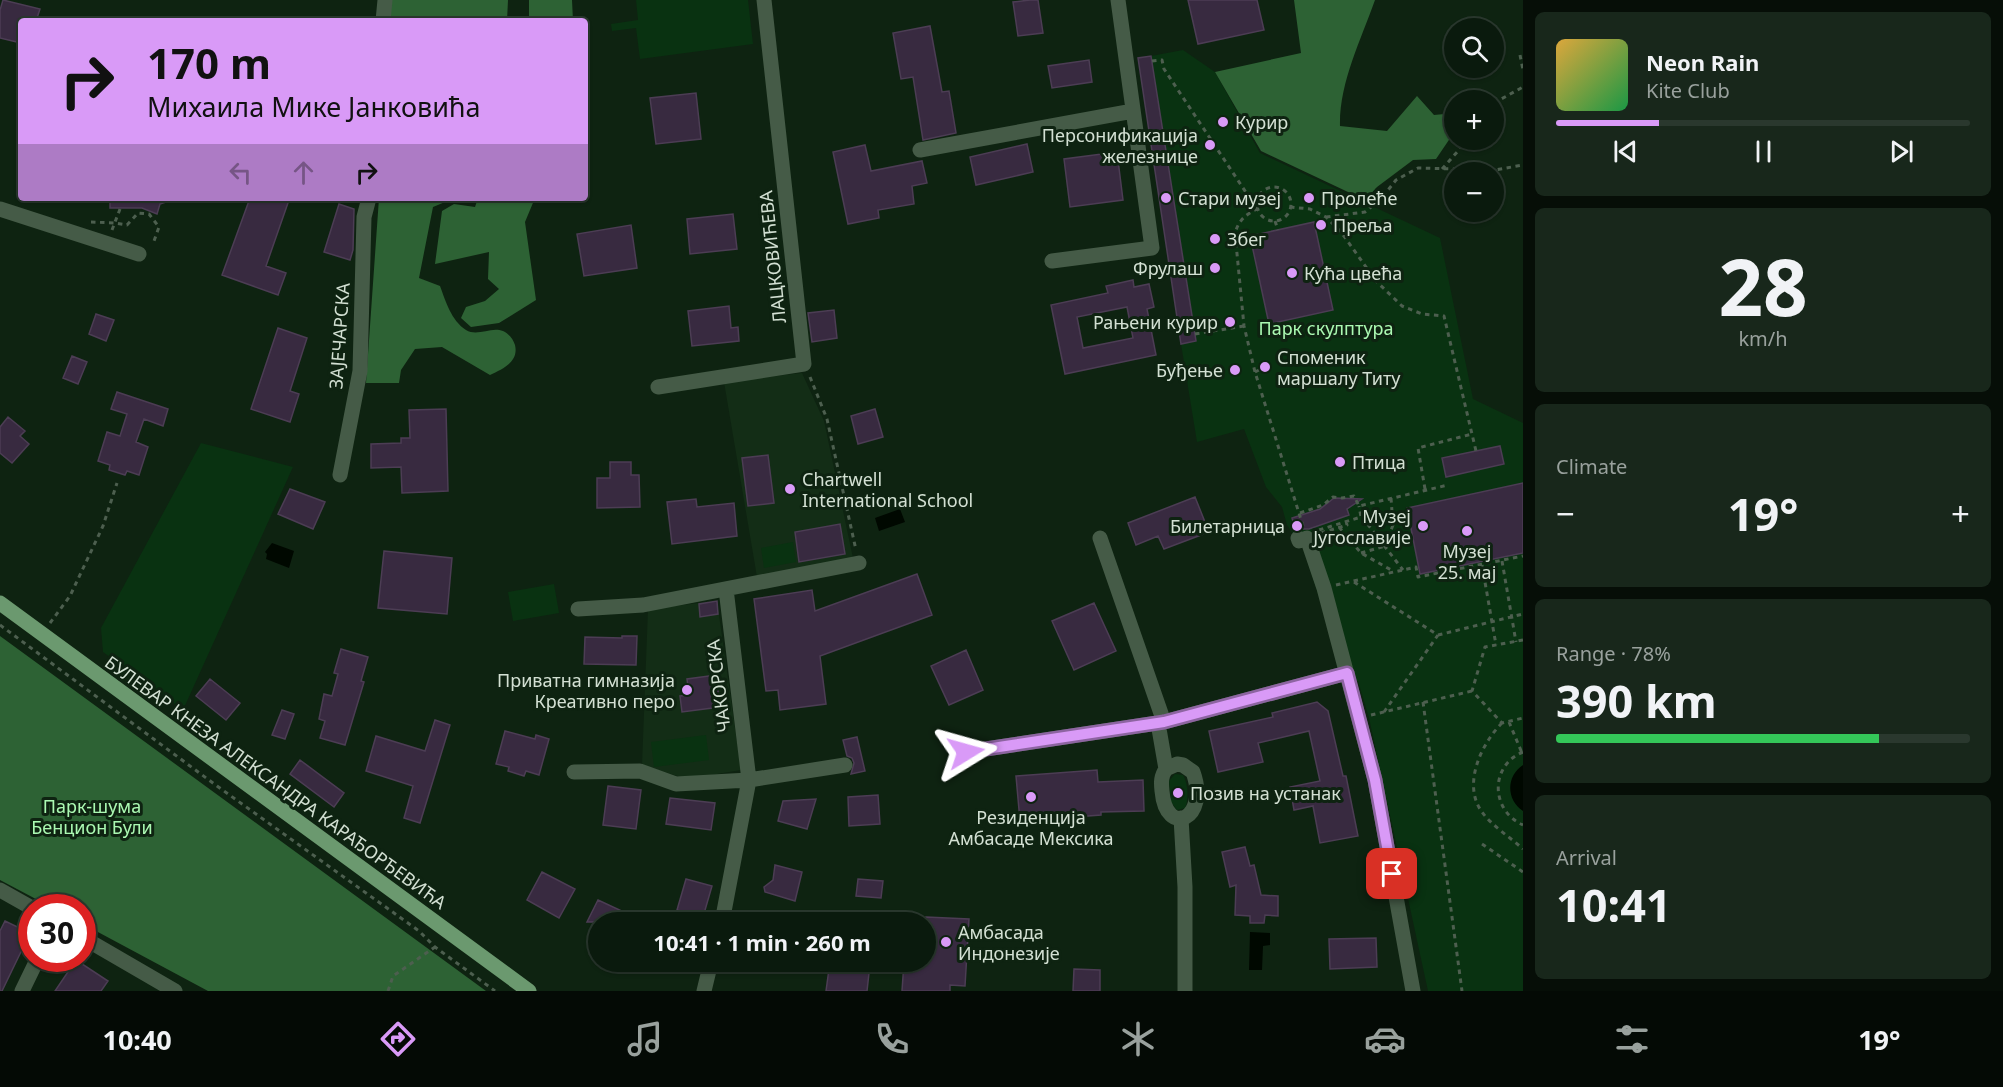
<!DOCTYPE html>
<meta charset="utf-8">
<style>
body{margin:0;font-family:"Noto Sans",sans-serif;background:#18271b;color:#f1f3f6;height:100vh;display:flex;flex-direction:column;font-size:22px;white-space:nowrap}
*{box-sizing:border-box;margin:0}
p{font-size:20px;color:#99a19d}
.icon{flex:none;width:33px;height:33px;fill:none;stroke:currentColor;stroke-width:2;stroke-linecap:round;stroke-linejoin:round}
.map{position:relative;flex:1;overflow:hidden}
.panel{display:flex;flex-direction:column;gap:12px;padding:12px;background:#060e07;width:480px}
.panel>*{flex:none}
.banner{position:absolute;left:18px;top:18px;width:570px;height:183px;border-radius:6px;box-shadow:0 2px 4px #0004,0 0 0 2px #2a382e;background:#d99af7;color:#111;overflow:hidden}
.tools{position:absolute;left:1444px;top:18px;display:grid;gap:12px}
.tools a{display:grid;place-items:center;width:60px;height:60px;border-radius:50%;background:#0a1a0d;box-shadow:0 2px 4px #0004,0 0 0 2px #2a382e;font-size:30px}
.speed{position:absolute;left:18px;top:894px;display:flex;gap:12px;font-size:30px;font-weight:700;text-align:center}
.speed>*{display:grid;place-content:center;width:78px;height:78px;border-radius:50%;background:#0a1a0d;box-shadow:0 2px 4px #0004,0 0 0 2px #2a382e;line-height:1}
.speed .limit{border:9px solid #d22;background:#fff;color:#111}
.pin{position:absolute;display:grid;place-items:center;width:51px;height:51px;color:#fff;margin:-26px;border-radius:12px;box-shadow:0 3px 9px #0006}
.me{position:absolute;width:66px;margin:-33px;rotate:82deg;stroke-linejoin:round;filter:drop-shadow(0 0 4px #0008)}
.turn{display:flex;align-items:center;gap:21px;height:126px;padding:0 30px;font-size:27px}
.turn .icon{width:78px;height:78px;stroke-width:2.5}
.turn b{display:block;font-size:42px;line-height:51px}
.lanes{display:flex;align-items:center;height:57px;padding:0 30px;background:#0003;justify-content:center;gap:30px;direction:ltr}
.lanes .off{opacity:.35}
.big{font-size:45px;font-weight:700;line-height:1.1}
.panel .widget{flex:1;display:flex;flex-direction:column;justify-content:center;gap:9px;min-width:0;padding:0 21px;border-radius:9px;background:#18271b}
.panel .dial{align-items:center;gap:0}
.dial b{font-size:78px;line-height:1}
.song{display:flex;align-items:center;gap:18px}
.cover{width:72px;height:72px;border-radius:9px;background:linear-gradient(135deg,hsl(40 70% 55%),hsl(140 70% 35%))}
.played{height:6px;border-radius:3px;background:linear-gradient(90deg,#d99af7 25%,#2a382e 25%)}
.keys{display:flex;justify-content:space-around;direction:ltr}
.heat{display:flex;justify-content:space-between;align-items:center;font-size:33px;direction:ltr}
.charge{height:9px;border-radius:4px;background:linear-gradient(90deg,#34c759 78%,#2a382e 0)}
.trip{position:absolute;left:588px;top:912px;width:348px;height:60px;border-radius:30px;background:#0a1a0d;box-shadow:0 2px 4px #0004,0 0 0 2px #2a382e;font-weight:700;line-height:60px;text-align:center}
.menu{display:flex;height:96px;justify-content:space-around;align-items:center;background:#040a05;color:#99a19d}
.menu .icon{width:42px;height:42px}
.menu .active{color:#d99af7}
.menu b{font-size:27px;color:#f1f3f6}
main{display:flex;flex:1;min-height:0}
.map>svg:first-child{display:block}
.built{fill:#132d16}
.green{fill:#093211}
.forest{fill:#2d6234}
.water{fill:#000800}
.building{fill:#382a40;stroke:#4c3d54;stroke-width:1.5;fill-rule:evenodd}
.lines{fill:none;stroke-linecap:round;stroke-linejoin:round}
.path{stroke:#4d5f4f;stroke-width:3;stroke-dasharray:4.5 4.5;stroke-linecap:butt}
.minor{stroke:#455b47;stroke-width:15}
.major{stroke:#6b996f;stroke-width:15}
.route-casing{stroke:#8d64a1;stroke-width:15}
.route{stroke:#d99af7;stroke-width:10}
.poi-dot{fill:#d99af7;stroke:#0e2311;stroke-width:2}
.labels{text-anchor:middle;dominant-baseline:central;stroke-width:6;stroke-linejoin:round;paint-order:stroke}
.poi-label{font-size:18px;fill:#d3e0d3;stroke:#0e2311;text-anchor:start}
.street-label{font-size:18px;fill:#d3e0d3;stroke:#0e2311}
.park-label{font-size:18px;fill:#abf9b2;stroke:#0e2311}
</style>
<main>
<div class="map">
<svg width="1523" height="991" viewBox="0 0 1523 991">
<rect width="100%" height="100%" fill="#0e2311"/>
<path class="built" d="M802,373L824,421L853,558L757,577L724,382Z
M717,601L741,770L687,779L642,765L648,609Z"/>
<path class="green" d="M636,0H748L753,44L640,59L636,28L612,31L611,24L638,20Z
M1183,50L1215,72L1260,153L1440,238L1473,399L1523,423V991H1428L1369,718L1358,681L1347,683L1303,548L1287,525L1282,507L1266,487L1244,429L1197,442L1181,344L1196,340L1151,56Z
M201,443L293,467L183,710L103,652L101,628Z
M793,542L796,562L764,568L761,548Z
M554,584L559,613L513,621L508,592Z
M706,735L709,760L654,767L651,742Z
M1175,774L1183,775C1188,783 1189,799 1185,808L1177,810L1171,802L1169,781Z"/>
<path class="forest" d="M390,0H508L507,21H389Z
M529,0H572L573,21H529Z
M1294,0H1375C1361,40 1339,83 1340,126L1387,131L1417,96L1434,115L1455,113V131L1436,159L1413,160L1377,187L1365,200L1261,151L1215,72L1301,53Z
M379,198H450V200L433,207L419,278L440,286C446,302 451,320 466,330C478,337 491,326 503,331C509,334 513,339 515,345C519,362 503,369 490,375L442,347L415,349L401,370L399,383H366Z
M478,198H535L525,222L536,300L499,323L471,327L461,318L466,307L485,301L499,289L488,279L489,252L435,264L442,211L454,204L475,207Z
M0,636L486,991H208L83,924L82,908L51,907L0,880Z"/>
<path class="water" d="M900,509L905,522L879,531L875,518Z
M272,543L294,551L289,568L266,559L267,554L265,552Z
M1523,765V811C1506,800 1506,776 1523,765Z
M1250,932L1270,933V945L1263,946L1262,970H1249Z"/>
<path class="building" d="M3,0L40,9L36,21H21V43L0,38V10Z
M1030,0H1038L1043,33L1018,36L1013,2Z
M1188,0H1257L1264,30L1198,44Z
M930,26L942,92L949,91L956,133L923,140L913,77L901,79L893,33Z
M1151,56L1196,341L1181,344L1138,58Z
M1089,60L1092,82L1052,88L1048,66Z
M696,93L701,139L656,144L650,98Z
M1027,144L1033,172L976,185L970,157Z
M865,145L871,171L922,161L927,183L912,186L914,204L878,210L879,218L848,224L833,152Z
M1117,152L1123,200L1070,207L1064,159Z
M110,198H165L166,202L160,204L157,214L142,208H110Z
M250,198H283L289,200L266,266L286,273L278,295L222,275Z
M339,204L354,209L353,250L350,260L324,252Z
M733,214L737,249L690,254L687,219Z
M1314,222L1333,310L1269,324L1250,236Z
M631,225L637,268L584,276L577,234Z
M1133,280L1134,287L1149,284L1154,307L1147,309L1156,355L1065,374L1051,305L1108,293L1106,286ZM1127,307L1133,338L1083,348L1077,317Z
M729,306L731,328L738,327L739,341L692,346L688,311Z
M834,310L837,338L812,342L808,313Z
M96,314L114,320L106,341L89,334Z
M278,328L307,338L290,391L299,394L290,422L251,409Z
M72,356L87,362L78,384L63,378Z
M117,392L168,409L163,426L144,419L136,442L148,447L139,475L127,471L125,475L109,470L110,465L98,461L107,432L120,436L127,414L111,409Z
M446,409L448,491L402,493L401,467L371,468V444L401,443V438H410L409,410Z
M875,409L883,437L858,444L851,416Z
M8,417L25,431L20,436L29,444L12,463L0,453V427Z
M1500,446L1504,464L1446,477L1442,458Z
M768,455L774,503L748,506L742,458Z
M610,462H631V475H639L640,507L597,508V478H610Z
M1523,483V553L1420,574L1407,508Z
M290,489L325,502L313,529L278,514Z
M1195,497L1209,532L1164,549L1158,536L1136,545L1128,523Z
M1334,498L1362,499L1347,509L1349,515L1309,529H1295L1292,518L1320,509Z
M696,499L697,507L734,503L737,536L672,544L667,502Z
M840,524L845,554L799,562L795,532Z
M384,551L452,558L447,614L378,608Z
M917,574L932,615L820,656L826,704L780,710L778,690L766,691L754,599L812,590L815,611Z
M717,601L718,614L700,617L699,604Z
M1094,603L1116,651L1074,670L1052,621Z
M622,636H637L636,665L584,664L585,637L622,638Z
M341,649L368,657L361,681L364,682L345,745L320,738L325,721L319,719L324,694L332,696L338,674L334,673Z
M966,650L983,690L949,705L931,666Z
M716,675L720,707L682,712L680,696L689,695L687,679Z
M210,679L240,703L226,720L196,696Z
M1317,702L1328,711L1343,776H1346L1358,836L1320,843L1313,806L1294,810L1290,787L1320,781L1309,731L1258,743L1263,762L1218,772L1209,731L1273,717L1272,713Z
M282,710L294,714L285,739L272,735Z
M435,720L450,725L420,823L404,818L413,786L366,771L376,736L425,751Z
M505,731L535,739L536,735L549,739L539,775L526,771L524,776L508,771L509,767L496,764Z
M857,737L865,771L851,774L854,763L852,758L847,756L843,740Z
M300,760L344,793L334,807L290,774Z
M1097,770L1098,782L1143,780L1144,811L1101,812V815L1020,821L1016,776Z
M608,786L641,790L636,829L603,825Z
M878,795L880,824L849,826L848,797Z
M670,798L715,803L711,830L666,824Z
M816,799L807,829L778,821L783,801Z
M1245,847L1250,866L1254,865L1261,895L1278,896V916L1265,915L1264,923H1250V916L1235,915L1236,885L1230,887L1222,852Z
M775,865L802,872L795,901L765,892L764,887L773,880Z
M542,872L575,889L559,918L527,900Z
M686,879L712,886L703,917L677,910Z
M858,879L883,881L881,898L856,896Z
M598,900L624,912L618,922H587Z
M926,917L969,919L965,986L950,985V991H902L904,962H926Z
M5,921L30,933L2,991H0V931Z
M1376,938L1377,967L1330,969L1329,939Z
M76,960L108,981L101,991H55Z
M829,969L869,973L867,991H826Z
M1074,969L1100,970V991H1073Z"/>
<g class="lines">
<path class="path" d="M1520,55L1523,70
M1152,61L1162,60L1164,69L1257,209
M1494,103L1523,87
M1442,169L1458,151L1464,140
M1257 204a17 17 0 1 1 34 0a17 17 0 1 1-34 0Z
M1290,207L1310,209L1326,217L1341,232L1376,281L1402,306L1422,314L1444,316L1476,451
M1258,210L1257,209C1245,215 1239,220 1235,233L1244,326L1255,372L1303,526
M1326,217L1365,212L1381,199L1396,180L1418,168L1495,170L1523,165
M1275,221L1278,230
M91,222L115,223L127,225L138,213L149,214L159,227L154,241
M112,230L120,209
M1195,334L1244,326
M1255,372L1265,367
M810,377L827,419L856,550
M1425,489L1418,448L1472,434
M1300,513L1323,505L1333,497L1342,498L1354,496L1359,506L1448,485
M1362,517L1403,570
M1339,527L1361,553L1393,571
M1319,530L1361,517L1359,506
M1321,533L1347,525L1346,521
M1385,546L1393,525L1391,498
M1361,553L1385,546
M1502,561L1516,642
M1482,565L1496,645
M1354,582L1438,635L1384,712
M1336,585L1416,567L1418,577L1523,556
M50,623L70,596L103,526L117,483
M0,625L217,786L419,931L435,947L495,991
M1438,635L1523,614
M1523,640L1485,647L1472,691L1502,723L1523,718
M1423,702L1462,991
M1371,715L1472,691
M1509,722L1522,753
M1502,723C1481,744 1462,785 1482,812C1492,826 1510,837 1523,849
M1523,752C1489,766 1491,811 1523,825
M1482,844L1523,872
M388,991L393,976L435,947"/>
<path class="minor" d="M383,21L385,0
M920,150L1133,111
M0,209L139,254
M1052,261L1152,248L1118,0
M658,387L804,364L764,0
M340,475L360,371L364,217L369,198
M1100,538L1164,722
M1298,538L1299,541L1307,538L1324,588L1375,780L1413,991
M578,609L643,605L859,563
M1158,723L1166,769
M966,752L1164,722L1347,673
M1177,764L1183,765L1193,772C1210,819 1166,839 1162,791C1161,782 1161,776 1166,769Z
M574,772L640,771L676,784L749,780L845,765
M1181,818L1185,887V991
M0,890L32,908
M722,922L749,780L726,589
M82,937L175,991
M22,991L38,958
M704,991L711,962"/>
<path class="major" d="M0,603L529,991"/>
</g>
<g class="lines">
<g class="route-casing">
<path id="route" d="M966,752L1164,722L1347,673L1375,780L1392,874"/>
</g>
<use href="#route" class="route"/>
</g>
<g class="poi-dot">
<circle cx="1223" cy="122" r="6"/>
<circle cx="1210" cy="145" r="6"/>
<circle cx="1166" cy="198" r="6"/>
<circle cx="1309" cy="198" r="6"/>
<circle cx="1321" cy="225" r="6"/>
<circle cx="1215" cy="239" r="6"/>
<circle cx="1215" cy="268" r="6"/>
<circle cx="1292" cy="273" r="6"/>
<circle cx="1230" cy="322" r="6"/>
<circle cx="1265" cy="367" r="6"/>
<circle cx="1235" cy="370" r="6"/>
<circle cx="1340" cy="462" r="6"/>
<circle cx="790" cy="489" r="6"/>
<circle cx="1297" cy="526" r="6"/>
<circle cx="1423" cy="526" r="6"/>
<circle cx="1467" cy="531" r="6"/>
<circle cx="687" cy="690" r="6"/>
<circle cx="1178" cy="793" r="6"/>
<circle cx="1031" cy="797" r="6"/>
<circle cx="946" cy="942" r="6"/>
</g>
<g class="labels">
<g class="poi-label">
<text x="1235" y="122">Курир</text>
<text x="1198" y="135" text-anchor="end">Персонификација<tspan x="1198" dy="21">железнице</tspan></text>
<text x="1178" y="198">Стари музеј</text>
<text x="1321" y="198">Пролеће</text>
<text x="1333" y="225">Преља</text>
<text x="1227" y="239">Збег</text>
<text x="1203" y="268" text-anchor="end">Фрулаш</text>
<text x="1304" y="273">Кућа цвећа</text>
<text x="1218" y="322" text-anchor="end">Рањени курир</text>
<text x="1277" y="357">Споменик<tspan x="1277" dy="21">маршалу Титу</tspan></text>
<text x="1223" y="370" text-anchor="end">Буђење</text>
<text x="1352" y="462">Птица</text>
<text x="802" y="479">Chartwell<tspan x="802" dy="21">International School</tspan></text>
<text x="1411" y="516" text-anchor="end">Музеј<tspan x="1411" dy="21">Југославије</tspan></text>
<text x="1285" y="526" text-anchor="end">Билетарница</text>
<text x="1467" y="551" text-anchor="middle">Музеј<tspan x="1467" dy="21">25. мај</tspan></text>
<text x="675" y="680" text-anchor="end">Приватна гимназија<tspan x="675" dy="21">Креативно перо</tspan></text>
<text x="1190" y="793">Позив на устанак</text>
<text x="1031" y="817" text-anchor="middle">Резиденција<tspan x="1031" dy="21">Амбасаде Мексика</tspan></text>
<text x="958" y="932">Амбасада<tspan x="958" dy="21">Индонезије</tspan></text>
</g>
<g class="street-label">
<text transform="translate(772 257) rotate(-96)">ЛАЦКОВИЋЕВА</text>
<text transform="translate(339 336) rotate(-86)">ЗАЈЕЧАРСКА</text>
<text transform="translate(718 686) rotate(-97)">ЧАКОРСКА</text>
<text transform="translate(276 782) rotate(36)">БУЛЕВАР КНЕЗА АЛЕКСАНДРА КАРАЂОРЂЕВИЋА</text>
</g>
<g class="park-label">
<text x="1326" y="328">Парк скулптура</text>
<text x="92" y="806">Парк-шума<tspan x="92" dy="21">Бенцион Були</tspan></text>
</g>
</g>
</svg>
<div class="tools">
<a><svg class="icon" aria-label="search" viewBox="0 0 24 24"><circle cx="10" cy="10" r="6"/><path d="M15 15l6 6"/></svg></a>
<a>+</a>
<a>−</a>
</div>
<div class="speed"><div class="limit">30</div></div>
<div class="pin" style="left:1392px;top:874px;background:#d93025"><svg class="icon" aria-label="arrive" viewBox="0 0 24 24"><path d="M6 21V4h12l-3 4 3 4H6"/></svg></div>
<svg class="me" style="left:966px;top:752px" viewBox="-20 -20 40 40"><path d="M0-17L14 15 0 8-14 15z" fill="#d99af7" stroke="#fff" stroke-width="4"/></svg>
<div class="trip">10:41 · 1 min · 260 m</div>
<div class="banner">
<div class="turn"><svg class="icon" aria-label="right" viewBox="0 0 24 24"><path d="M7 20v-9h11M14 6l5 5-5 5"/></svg><div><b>170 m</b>Михаила Мике Јанковића</div></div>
<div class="lanes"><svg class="icon off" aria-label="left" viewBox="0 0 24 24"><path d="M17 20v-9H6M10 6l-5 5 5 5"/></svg><svg class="icon off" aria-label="ahead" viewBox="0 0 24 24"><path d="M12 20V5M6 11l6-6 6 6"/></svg><svg class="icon" aria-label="right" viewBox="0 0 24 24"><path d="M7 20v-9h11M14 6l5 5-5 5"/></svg></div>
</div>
</div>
<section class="panel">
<div class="widget">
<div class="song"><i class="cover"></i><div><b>Neon Rain</b><p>Kite Club</p></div></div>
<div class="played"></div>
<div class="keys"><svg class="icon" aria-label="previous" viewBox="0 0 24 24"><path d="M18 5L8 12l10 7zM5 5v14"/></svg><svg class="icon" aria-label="pause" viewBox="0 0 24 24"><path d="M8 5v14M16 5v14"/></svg><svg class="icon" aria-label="next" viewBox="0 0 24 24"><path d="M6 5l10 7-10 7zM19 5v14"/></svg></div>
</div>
<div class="widget dial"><b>28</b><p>km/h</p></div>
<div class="widget"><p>Climate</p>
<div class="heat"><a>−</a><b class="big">19°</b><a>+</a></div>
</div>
<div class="widget"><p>Range · 78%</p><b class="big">390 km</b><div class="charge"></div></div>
<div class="widget"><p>Arrival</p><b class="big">10:41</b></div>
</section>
</main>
<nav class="menu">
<b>10:40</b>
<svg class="icon active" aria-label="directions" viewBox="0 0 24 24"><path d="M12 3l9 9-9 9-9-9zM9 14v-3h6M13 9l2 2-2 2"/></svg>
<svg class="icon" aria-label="music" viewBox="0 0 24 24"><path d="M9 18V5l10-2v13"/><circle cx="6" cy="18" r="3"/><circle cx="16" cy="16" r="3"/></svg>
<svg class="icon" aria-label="phone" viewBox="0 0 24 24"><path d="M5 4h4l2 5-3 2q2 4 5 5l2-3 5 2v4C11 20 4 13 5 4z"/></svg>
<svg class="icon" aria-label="climate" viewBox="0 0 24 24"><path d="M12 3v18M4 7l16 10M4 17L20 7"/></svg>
<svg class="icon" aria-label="car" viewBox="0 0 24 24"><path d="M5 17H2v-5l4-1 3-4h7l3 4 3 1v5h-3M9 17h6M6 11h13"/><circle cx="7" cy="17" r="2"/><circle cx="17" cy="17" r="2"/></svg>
<svg class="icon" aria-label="filters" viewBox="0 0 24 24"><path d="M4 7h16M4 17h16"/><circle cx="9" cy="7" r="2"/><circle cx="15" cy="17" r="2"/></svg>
<b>19°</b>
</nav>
